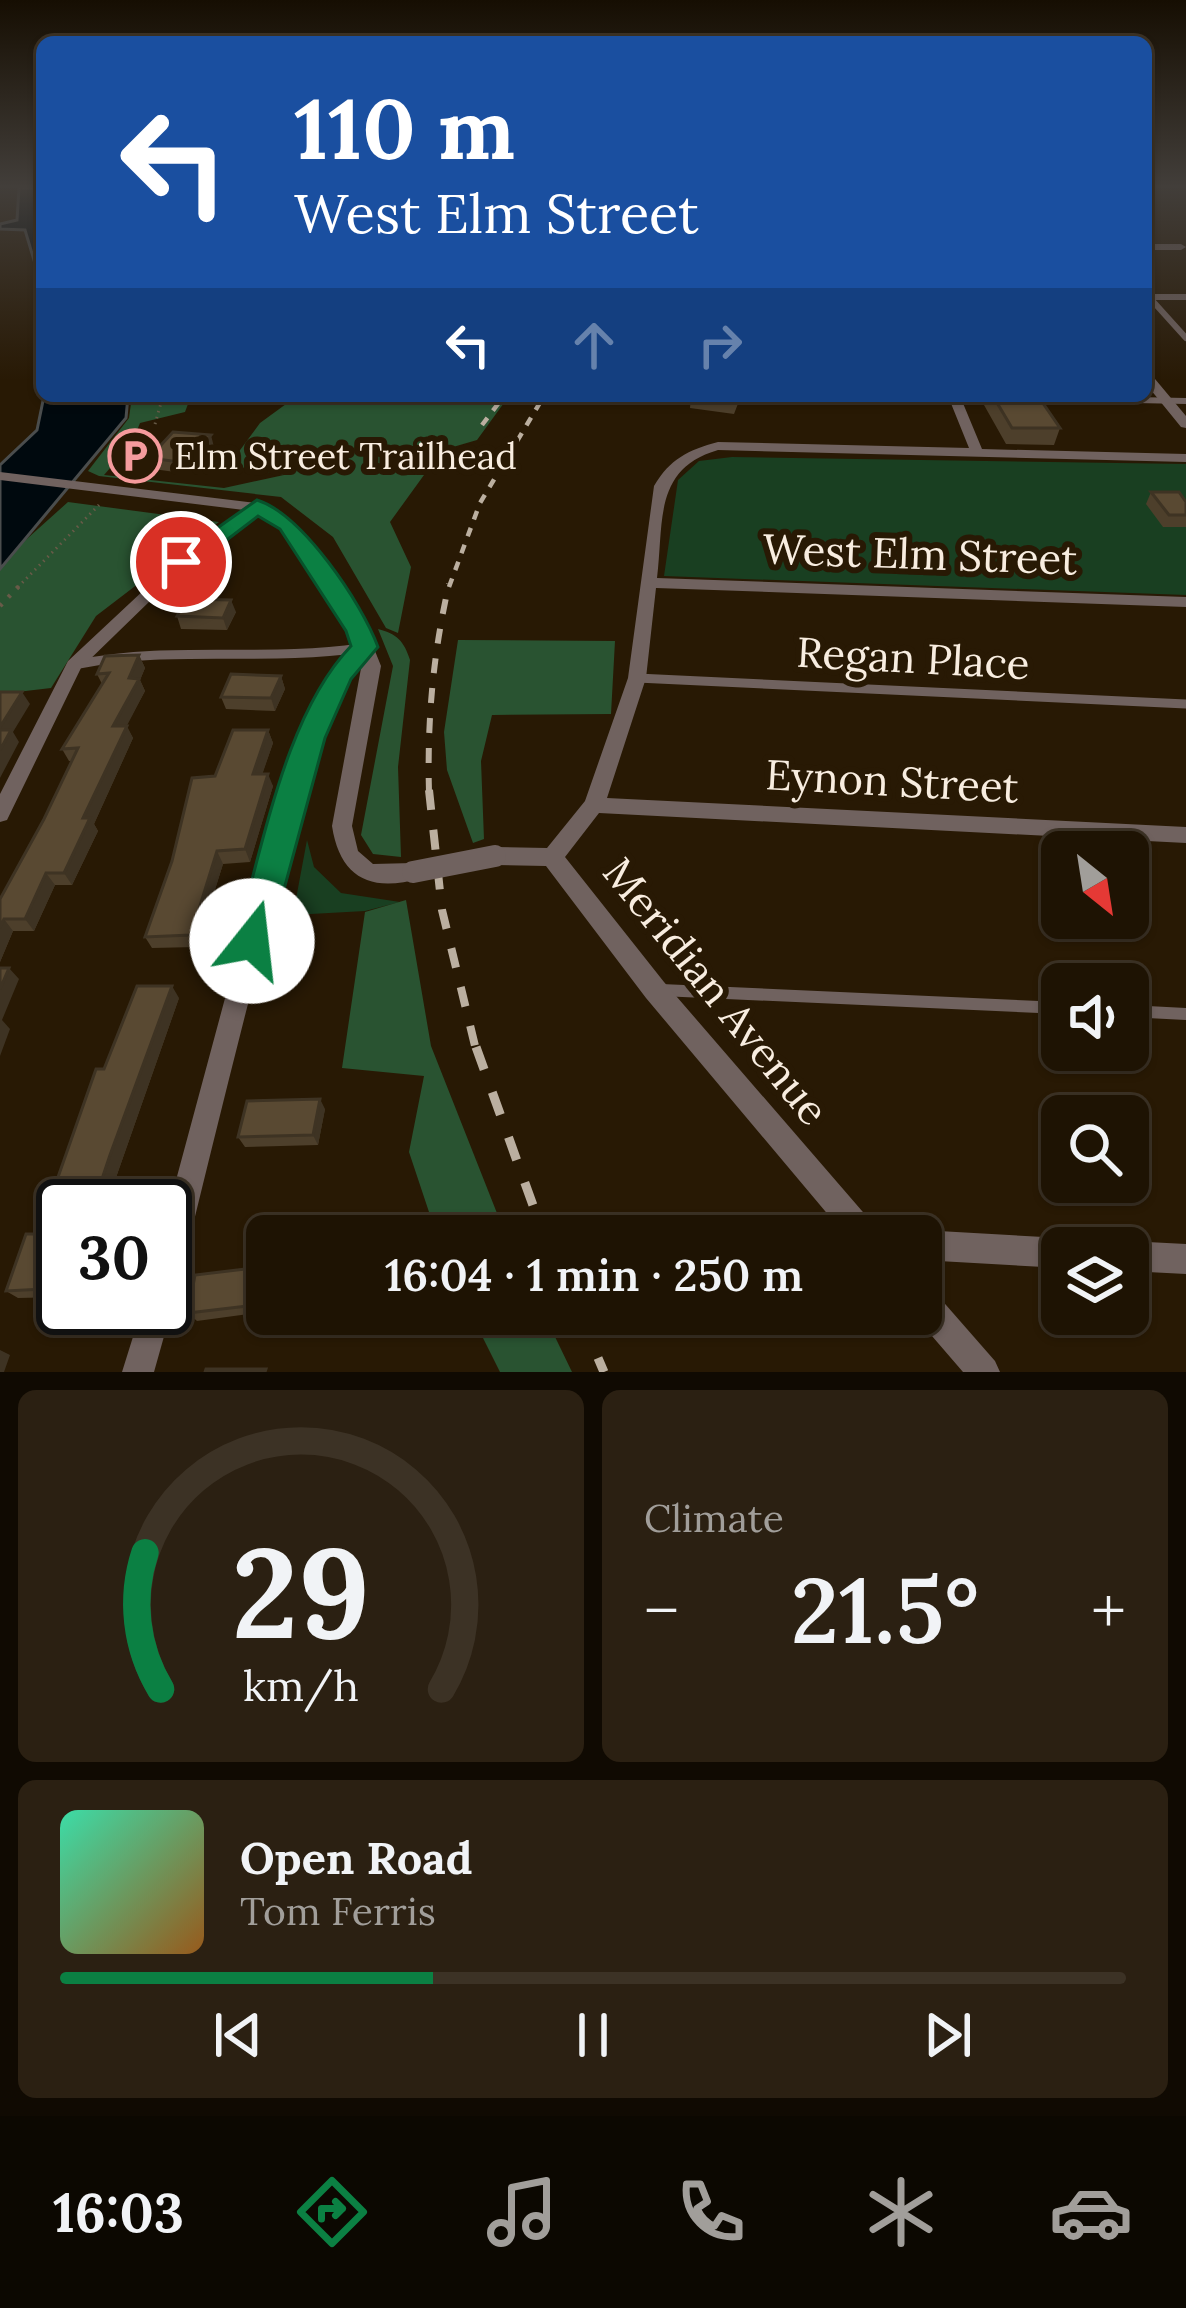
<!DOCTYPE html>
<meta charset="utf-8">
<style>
body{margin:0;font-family:Lora,serif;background:#2b2012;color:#f1f3f6;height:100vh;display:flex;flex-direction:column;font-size:45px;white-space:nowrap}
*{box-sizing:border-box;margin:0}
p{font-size:39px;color:#a19e9a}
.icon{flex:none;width:66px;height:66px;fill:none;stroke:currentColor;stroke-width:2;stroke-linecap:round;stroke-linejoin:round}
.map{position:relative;height:1372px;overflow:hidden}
.panel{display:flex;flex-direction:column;gap:18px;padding:18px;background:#100a02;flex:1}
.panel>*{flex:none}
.hud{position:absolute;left:36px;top:36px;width:1116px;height:366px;border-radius:18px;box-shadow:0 3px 9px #0004,0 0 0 3px #3c3225;background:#1a4fa0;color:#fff;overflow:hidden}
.needle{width:78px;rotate:150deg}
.controls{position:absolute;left:1041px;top:831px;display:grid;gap:24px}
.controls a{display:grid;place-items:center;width:108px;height:108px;border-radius:18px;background:#1e1303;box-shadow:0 3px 9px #0004,0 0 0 3px #3c3225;font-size:60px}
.speed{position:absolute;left:36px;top:1179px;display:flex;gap:24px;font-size:60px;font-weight:700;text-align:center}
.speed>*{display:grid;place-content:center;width:156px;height:156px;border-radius:50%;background:#1e1303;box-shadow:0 3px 9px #0004,0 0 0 3px #3c3225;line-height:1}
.speed .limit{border:6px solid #111;border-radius:18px;background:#fff;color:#111}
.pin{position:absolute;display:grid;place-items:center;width:102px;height:102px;color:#fff;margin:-51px;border:6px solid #fff;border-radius:50%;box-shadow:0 3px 12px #0007}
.me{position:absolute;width:132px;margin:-66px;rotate:16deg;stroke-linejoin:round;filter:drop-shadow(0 0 9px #0008)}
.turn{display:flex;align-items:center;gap:42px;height:252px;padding:0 60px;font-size:54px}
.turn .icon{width:156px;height:156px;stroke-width:2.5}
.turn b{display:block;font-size:84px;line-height:102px}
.lanes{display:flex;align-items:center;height:114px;padding:0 60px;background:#0003;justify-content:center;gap:60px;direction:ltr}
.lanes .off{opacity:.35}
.big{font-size:90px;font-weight:600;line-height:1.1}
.panel .tile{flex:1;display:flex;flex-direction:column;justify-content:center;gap:18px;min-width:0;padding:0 42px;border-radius:18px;background:#2b2012}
.panel .dial{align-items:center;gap:0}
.dial svg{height:312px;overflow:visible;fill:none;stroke:#3c3225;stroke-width:7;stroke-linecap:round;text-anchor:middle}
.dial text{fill:#f1f3f6;stroke:none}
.song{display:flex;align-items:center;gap:36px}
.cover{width:144px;height:144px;border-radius:18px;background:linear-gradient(135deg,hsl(160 70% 55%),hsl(30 70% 35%))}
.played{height:12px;border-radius:6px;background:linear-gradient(90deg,#0b8043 35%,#3c3225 35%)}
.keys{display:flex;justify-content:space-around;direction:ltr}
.heat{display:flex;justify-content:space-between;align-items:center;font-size:66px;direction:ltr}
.panel .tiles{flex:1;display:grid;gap:18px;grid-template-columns:1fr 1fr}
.tile:last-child{grid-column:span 2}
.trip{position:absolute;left:246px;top:1215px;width:696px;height:120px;border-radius:18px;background:#1e1303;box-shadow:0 3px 9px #0004,0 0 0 3px #3c3225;font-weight:600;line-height:120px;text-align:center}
.dock{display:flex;height:192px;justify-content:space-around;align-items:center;background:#0c0801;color:#a19e9a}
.dock .icon{width:84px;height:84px}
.dock .active{color:#0b8043}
.dock b{font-size:54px;color:#f1f3f6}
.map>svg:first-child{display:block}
.green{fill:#193f21}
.forest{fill:#295331}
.water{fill:#00090e;stroke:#4a4d4d;stroke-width:3}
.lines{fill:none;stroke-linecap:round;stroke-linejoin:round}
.path-far1{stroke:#685b48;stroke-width:3;stroke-dasharray:1.5 4.5;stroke-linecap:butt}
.path{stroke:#685b48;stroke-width:4.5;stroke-dasharray:3 9;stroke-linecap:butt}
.lane-far2{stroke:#70625f;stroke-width:6}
.lane-far1{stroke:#70625f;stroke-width:9}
.lane{stroke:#70625f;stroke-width:12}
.street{fill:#70625f;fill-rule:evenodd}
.rail-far3{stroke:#bbafa0;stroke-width:4.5;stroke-dasharray:9 9;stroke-linecap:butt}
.rail-far2{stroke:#bbafa0;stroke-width:6;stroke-dasharray:15 15;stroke-linecap:butt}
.rail-far1{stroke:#bbafa0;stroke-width:8;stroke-dasharray:20 20;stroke-linecap:butt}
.rail{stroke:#bbafa0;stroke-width:9;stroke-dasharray:24 24;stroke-linecap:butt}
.street-bridge{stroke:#70625f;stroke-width:22}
.wall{fill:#4d3f2b}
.shaded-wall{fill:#3e3323}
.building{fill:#594932;stroke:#3e3323;stroke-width:3}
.route{fill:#0b8043;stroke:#07532c;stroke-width:3}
.labels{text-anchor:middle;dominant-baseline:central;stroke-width:12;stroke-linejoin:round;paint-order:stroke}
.far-poi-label{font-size:36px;fill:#f8ede0;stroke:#281904;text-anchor:start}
.street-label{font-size:42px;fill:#f8ede0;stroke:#281904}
</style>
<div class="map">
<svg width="1186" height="1372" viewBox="0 0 1186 1372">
<rect width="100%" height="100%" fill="#281904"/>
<path class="green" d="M732,457L1186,464V595L664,576L678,480L699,461Z
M307,840L314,867L341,893L400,902L365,911L293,915Z"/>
<path class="forest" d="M132,396H191L185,412L140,423L132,443L104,475L224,488L284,475L229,465L260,423L297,396H509L477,440L453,447L424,475L390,522L411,567L398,633L386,628L333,537L281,497L99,476L88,471L129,418Z
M68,502L219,522L96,616L51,688L0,694V563Z
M378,629C397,634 404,641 410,660L398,767L401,857L373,854L361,835L393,666Z
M458,640L615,641L611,714L492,715L481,761L484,839L473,843L447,770L444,732Z
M406,900L431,1046L506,1236H437L409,1152L424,1076L342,1068L365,912Z
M471,1314H544L572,1372H500Z"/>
<path class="water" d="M19,188H42V287L25,230L0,229V224L17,220Z
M44,396H128L126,418L0,569V465L37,430Z"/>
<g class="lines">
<path class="path-far1" d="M155,424L163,396
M18,587L99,505"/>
<path class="path" d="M0,606L21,584"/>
<path class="lane-far2" d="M1149,297L1186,338
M954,397L997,398
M1032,398L1186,401"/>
<path class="lane-far1" d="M79,664C172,645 266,662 360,648
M637,678L1186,704"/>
<path class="lane" d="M661,990L1062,1008
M1128,1011L1186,1014"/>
<path class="street" d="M1146,244H1181L1186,247L1181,250H1146Z
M1146,294H1186V300H1146Z
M1146,372L1150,373L1186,416V428L1181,427L1146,384Z
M948,396H960L982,449L1186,454V462L718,450C653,469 664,522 657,578L1186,597V607L656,588L646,678L607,798L1186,827V843L599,813L565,857L664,982L875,1226L879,1236H846L646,998L546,866L495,865L487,862L484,856L487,850L495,847L547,848L585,801L628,678L654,486C670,459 688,450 718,442L969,448Z
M0,472L257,503L293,522L367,631L381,666L352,826L358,851L373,864L413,863L421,866L424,872L421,878C371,893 340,878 332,826L362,663C313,726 299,810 279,885C244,1016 212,1147 180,1278L176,1289L165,1293V1221L231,976L296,755L320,698L356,646L351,631L283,528L258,513L186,566L81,668L7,820L0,822V794L68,661L176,560L244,510L0,480Z
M921,1230L1062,1238L1072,1243L1075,1248H1062V1268L921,1260V1236H910Z
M1128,1241L1186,1244V1274L1128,1271V1248H1117Z
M921,1285L932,1289L995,1361L1000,1372H963L913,1314H921Z
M165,1296L172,1308L154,1372H122L142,1308H165Z"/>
<path class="rail-far3" d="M482,425L504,396
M449,587L480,503L544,396"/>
<path class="rail-far2" d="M429,793C427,721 433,654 449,584"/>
<path class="rail-far1" d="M429,790L442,910L476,1050"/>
<path class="rail" d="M476,1047L544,1236
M579,1314L604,1372"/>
<path class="street-bridge" d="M413,872L495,856"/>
</g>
<path class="wall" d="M691,396H741L734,414L690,408Z
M986,396H1038L1060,428L1054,445L1006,444L984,405Z
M214,447L190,474L153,469L149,458Z
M1151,492L1186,502V527H1163L1146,504Z
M236,612L227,630L181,629L177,616Z
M139,655L145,668L140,680L145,691L126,726L133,738L94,824L98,831L72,885H55L34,931H13L0,962V899L44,819L72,761H69L62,749L102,684L97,674Z
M281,676L285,689L275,711L226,709L221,697Z
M268,730L273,743L262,774L273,786L250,862L223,864L197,947L152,948L145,937Z
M179,998L106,1206H63V1297L18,1298L6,1291L38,1234L104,1069Z
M325,1109L318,1145L245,1147L238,1137Z
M262,1267L267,1273L264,1312L197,1321L188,1313Z"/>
<path class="shaded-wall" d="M211,435L214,447L190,474L187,463Z
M231,600L236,612L227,630L223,618Z
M139,655L145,668L140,680L145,691L120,739L113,726L129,678Z
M281,676L285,689L275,711L271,698Z
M22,692L30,704L13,732L19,742L0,778V727Z
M127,726L133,738L94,824L98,831L72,885L64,873L83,818Z
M268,730L273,743L258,787L253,774Z
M268,774L273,786L250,862L245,849Z
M217,851L223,864L197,947L191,935Z
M46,873L55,885L34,931L25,919Z
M4,919L13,931L0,962V928Z
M9,968L19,979L2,1020L10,1029L0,1056V989Z
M172,986L179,998L106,1206H93L110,1155Z
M320,1099L325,1109L318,1145L313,1135Z
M262,1267L267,1273L264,1312L256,1305Z
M0,1350L10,1355L4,1372H0Z"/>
<path class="building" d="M993,396H1038L1060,428H1012Z
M173,432L211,435L187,463L149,458Z
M1151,492H1179L1186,502V515H1169Z
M186,599L231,600L223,618L177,616Z
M139,655L129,678L139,679L113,726H127L83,818H90L64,873H46L25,919H4L0,928V899L44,819L78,748L62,749L109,673L97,674L105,656Z
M231,674L281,676L271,698L221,697Z
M0,692H22L0,727Z
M0,730H11L0,750Z
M233,730H268L253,774H268L245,849L217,851L191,935L145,937L172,861L192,778L215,776Z
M0,968H9L0,989Z
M137,986H172L110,1155L93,1206H63V1288L6,1291L26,1234H38L96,1069H104Z
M320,1099L313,1135L238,1137L247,1101Z
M262,1267L256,1305L188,1313L195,1275Z
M206,1369H266L265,1372H205Z"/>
<linearGradient id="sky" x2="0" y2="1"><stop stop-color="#160e02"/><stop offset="0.49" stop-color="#423e3a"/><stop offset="1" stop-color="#423e3a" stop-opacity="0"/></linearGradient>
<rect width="1186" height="380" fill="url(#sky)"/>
<path class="route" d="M257,500C302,514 362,603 378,647L351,679L325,738L270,941L265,952L252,957L240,952L235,941C263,849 284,716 351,646L346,631L280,529L258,516L190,568L181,570L169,562Z"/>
<defs>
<g id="parking-ring" transform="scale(2.7)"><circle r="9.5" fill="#281904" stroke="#f59b9d" stroke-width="1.5"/><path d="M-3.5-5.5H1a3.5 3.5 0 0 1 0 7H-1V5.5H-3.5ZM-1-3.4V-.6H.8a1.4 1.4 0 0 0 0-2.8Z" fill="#f59b9d"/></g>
</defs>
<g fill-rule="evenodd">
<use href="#parking-ring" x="135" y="456"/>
</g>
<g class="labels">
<g class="far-poi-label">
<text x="174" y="456">Elm Street Trailhead</text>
</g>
<g class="street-label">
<text transform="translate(920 554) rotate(2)">West Elm Street</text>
<text transform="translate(913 658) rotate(3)">Regan Place</text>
<text transform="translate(892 781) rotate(3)">Eynon Street</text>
<text transform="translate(716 991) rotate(51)">Meridian Avenue</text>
</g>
</g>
</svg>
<div class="controls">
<a><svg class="needle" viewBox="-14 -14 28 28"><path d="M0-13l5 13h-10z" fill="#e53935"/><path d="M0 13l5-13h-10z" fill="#a19e9a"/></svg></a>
<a><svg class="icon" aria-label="sound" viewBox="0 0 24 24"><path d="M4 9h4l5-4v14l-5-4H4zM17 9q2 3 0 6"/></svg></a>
<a><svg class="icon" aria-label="search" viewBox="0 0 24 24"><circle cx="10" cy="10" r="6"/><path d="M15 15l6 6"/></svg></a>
<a><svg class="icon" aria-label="layers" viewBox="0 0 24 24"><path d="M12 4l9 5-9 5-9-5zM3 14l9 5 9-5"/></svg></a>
</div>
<div class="speed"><div class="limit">30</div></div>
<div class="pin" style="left:181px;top:562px;background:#d93025"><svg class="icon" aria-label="arrive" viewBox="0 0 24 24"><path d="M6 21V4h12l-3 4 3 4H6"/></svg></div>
<svg class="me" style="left:252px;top:941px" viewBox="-20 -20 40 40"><circle r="19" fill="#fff"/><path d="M0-13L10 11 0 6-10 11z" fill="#0b8043"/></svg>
<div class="trip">16:04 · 1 min · 250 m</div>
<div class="hud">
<div class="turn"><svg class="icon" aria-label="left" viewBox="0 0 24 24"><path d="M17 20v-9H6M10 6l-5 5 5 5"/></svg><div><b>110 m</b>West Elm Street</div></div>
<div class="lanes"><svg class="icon" aria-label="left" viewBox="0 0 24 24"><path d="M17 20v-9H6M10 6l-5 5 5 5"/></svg><svg class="icon off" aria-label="ahead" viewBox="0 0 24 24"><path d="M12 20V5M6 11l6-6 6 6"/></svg><svg class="icon off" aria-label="right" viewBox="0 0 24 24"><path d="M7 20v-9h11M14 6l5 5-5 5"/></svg></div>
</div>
</div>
<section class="panel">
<div class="tiles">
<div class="tile dial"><svg viewBox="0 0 100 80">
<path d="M14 69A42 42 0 1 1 86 69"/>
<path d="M14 69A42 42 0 0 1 10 34" stroke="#0b8043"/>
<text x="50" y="56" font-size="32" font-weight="700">29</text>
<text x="50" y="72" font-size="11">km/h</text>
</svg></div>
<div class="tile"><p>Climate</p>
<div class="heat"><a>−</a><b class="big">21.5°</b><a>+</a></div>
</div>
<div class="tile">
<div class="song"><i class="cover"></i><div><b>Open Road</b><p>Tom Ferris</p></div></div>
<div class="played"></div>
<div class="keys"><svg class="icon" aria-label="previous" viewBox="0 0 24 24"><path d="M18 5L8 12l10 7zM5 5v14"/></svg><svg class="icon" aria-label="pause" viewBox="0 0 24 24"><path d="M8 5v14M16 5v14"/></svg><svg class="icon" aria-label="next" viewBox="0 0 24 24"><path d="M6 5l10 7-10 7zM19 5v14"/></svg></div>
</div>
</div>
</section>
<nav class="dock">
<b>16:03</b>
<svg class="icon active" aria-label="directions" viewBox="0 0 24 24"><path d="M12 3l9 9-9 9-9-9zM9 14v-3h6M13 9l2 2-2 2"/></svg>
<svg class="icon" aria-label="music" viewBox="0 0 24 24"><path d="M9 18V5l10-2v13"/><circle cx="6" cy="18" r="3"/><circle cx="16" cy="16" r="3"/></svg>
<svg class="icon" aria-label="phone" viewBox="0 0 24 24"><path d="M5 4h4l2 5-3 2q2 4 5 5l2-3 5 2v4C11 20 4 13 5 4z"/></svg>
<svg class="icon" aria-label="climate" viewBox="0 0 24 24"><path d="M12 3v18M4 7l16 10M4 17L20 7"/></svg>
<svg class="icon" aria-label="car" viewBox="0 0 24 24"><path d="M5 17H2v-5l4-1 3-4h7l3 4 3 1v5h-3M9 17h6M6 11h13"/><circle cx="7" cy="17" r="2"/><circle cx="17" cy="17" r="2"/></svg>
</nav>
